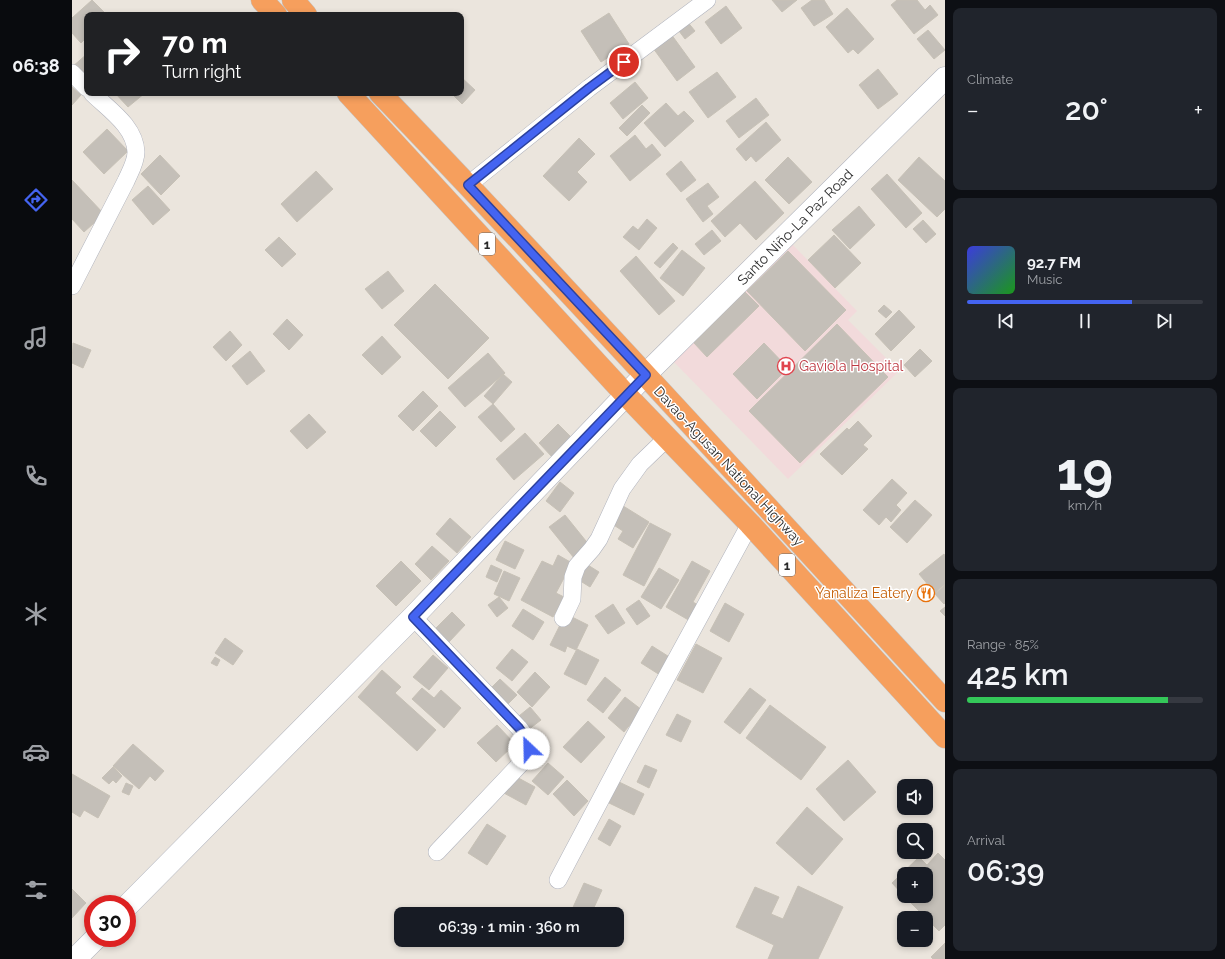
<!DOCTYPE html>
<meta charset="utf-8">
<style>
body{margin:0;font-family:Raleway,sans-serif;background:#20242c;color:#f1f3f6;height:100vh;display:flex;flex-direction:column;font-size:15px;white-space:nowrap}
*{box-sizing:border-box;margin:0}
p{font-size:13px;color:#9ea1a6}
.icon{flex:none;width:22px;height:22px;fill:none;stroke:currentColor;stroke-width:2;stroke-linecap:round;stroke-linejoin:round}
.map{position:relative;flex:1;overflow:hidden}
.side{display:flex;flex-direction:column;gap:8px;padding:8px;background:#0d0f14;width:280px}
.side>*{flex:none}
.hud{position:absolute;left:12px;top:12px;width:380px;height:84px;border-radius:8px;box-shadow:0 2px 6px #0003;background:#202124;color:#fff;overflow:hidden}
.fabs{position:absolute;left:825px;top:779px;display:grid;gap:8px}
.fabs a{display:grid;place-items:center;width:36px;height:36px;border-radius:8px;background:#171b24;box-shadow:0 2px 6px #0003;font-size:20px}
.speed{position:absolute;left:12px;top:895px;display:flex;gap:8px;font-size:20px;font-weight:700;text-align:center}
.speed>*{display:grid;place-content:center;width:52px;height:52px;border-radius:50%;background:#171b24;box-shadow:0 2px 6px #0003;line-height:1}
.speed .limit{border:6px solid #d22;background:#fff;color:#111}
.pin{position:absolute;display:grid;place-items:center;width:34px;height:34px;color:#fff;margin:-17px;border:2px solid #fff;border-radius:50%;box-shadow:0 1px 4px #0007}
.me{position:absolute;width:44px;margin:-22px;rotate:336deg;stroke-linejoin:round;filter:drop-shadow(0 0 3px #0008)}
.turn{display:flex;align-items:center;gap:14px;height:84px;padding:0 12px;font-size:18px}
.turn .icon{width:52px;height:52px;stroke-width:2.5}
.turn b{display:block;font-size:28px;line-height:34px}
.big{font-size:30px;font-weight:600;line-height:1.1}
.side .tile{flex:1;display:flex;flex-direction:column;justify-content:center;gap:6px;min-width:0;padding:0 14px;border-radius:8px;background:#20242c}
.side .dial{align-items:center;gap:0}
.dial b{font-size:52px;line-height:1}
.song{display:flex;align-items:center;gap:12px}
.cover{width:48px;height:48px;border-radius:6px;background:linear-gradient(135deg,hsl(240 70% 55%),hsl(120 70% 35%))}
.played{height:4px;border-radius:2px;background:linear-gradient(90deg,#4464f1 70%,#363941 70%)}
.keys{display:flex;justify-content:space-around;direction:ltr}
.heat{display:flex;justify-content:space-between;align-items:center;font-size:22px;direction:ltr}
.charge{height:6px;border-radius:3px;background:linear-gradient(90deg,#34c759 85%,#363941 0)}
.trip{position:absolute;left:322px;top:907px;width:230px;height:40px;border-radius:8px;background:#171b24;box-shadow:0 2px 6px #0003;font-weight:600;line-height:40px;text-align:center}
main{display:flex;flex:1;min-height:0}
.menu{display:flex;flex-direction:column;width:72px;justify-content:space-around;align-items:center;background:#090b0e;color:#9ea1a6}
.menu .icon{width:28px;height:28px}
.menu .active{color:#4464f1}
.menu b{font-size:18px;color:#f1f3f6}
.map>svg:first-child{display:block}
.medical{fill:#f2dadb}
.building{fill:#c4bfb8;stroke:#c7c1b6}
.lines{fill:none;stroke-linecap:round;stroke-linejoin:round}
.street-casing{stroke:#b0b3bd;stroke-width:18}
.secondary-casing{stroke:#b0b3bd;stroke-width:23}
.highway-casing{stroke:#c3c3c3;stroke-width:23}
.street{stroke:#fff;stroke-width:17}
.secondary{stroke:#fff;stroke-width:22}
.highway{stroke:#f69f5d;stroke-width:22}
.route-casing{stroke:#2c419d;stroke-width:10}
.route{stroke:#4464f1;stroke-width:7}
.labels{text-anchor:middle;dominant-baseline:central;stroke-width:3;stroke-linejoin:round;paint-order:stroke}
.shield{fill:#fff;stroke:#6a6a6a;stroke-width:1}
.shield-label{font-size:13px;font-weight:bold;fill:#2a2a2a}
.street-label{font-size:14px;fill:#2a2a2a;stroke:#fff}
.health-label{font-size:14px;fill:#be3a42;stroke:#fff;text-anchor:start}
.food-label{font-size:14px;fill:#c56008;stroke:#fff;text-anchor:end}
</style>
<main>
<nav class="menu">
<b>06:38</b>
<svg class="icon active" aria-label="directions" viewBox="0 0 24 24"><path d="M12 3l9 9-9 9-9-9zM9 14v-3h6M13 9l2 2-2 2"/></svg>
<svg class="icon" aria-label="music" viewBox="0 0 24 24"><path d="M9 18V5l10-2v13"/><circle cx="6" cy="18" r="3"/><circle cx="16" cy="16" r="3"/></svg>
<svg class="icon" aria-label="phone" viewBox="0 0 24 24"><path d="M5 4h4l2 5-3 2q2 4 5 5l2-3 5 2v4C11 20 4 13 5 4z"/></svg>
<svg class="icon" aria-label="climate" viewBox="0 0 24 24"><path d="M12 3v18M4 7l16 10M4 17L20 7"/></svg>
<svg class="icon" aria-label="car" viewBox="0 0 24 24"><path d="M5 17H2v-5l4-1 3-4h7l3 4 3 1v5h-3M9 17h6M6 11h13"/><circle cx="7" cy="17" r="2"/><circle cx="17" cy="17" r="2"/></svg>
<svg class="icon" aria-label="filters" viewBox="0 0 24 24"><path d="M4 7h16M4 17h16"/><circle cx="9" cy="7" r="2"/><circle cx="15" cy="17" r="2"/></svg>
</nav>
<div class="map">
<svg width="873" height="959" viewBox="0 0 873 959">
<rect width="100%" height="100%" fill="#ebe5dd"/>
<path class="medical" d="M720,244L785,311L776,320L827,371L716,479L601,361Z"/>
<path class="building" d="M20,0L35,15H15V37L9,43L0,33V18Z
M700,0H725L710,12Z
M740,0H752L761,14L742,26L729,8Z
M825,0H845L853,10L858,5L866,15L842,34L819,5Z
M654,6L670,28L649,44L633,22Z
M775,8L802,39L786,54L781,49L776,53L754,27Z
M537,13L557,44L529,62L509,31Z
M614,20L623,31L613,39L604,27Z
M856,30L873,50L862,59L845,39Z
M599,34L623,67L605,81L581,48Z
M15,54V86L0,67Z
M806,69L826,94L806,109L787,85Z
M645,72L664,97L636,118L617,92Z
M389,77L403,90L390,104L379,93H389Z
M563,82L576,98L551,119L538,103Z
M0,87L9,95L0,105Z
M43,93H73L56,107Z
M684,98L697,115L667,138L654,121Z
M594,103L606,116L612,111L622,121L593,147L572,123Z
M570,105L578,113L555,136L547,128Z
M694,122L709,140L684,162L679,156L674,161L664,149Z
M35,129L56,151L32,174L11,152Z
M563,135L574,149L580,144L589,155L558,181L538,156Z
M507,138L523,154L505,172L515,182L497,201L471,176Z
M88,155L108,176L89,195L69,174Z
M716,157L740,182L717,204L693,180Z
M847,157L873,181V209L865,217L826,180Z
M609,161L624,180L609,192L594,174Z
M244,171L261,189L225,222L209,204Z
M815,174L850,213L834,228L799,189Z
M0,180L32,214L12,232L0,219Z
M683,181L712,213L684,240L668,223L653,237L639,221Z
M636,183L647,197L635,206L641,214L631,222L614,199Z
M76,186L98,210L81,225L60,200Z
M787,206L803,225L778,249L760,230Z
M575,219L585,228L567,250L551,237L561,226L566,230Z
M851,220L864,234L854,243L841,229Z
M640,230L649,241L632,255L623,244Z
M762,235L789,263L763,288L736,260Z
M207,237L224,254L210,267L193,250Z
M601,243L606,248L588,268L582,263Z
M610,250L633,268L611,296L588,278Z
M716,251L774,310L733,351L675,291Z
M564,256L603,301L587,315L548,271Z
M316,271L332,291L310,309L293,289Z
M363,284L417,338L376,379L322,325Z
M673,292L687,306L635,357L622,343Z
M812,305L820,312L814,318L806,311Z
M827,310L843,327L819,351L803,334Z
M215,319L231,335L217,350L201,334Z
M765,324L816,377L728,463L677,411Z
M158,331L170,345L154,361L141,347Z
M310,336L329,357L310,375L290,355Z
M1,343L19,350L11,368L0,363Z
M692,343L716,368L685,399L661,374Z
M848,349L860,361L843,377L832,365Z
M178,351L193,371L175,385L160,366Z
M416,353L433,373L393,407L376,388Z
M431,374L440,382L421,404L412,396Z
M351,391L366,406L341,431L326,416Z
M421,404L443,429L429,442L406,417Z
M368,411L384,427L364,447L348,431Z
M237,414L254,432L235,449L218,431Z
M786,421L800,436L791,445L796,449L770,475L748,454L775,428L777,430Z
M486,424L501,439L481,458L467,443Z
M453,433L472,454L442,480L424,459Z
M820,479L835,493L824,505L829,510L819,522L814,517L807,525L791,510Z
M488,482L502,493L488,512L474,501Z
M843,500L860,515L835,543L818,527Z
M548,504L577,522L561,548L546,539L551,531L537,522Z
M493,515L518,546L502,558L477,527Z
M378,518L399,537L385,553L364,534Z
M578,523L599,534L572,586L551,575Z
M433,541L452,550L443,569L424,560Z
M360,546L377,561L359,580L343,564Z
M872,554L873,556V584L863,593L847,574Z
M486,555L500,563L484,593L492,597L481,617L449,600L470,561L481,566Z
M329,561L349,581L324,606L304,586Z
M620,561L638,571L621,602L629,607L620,622L594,607Z
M511,562L527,572L518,587L502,577Z
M419,565L430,570L425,582L414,577Z
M587,568L607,580L589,609L569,597Z
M432,571L448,578L437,601L422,594Z
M873,585V603L872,604L863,594Z
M427,597L436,608L425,617L416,605Z
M567,600L578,616L565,625L554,609Z
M653,603L672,614L657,642L638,631Z
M541,604L553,623L536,634L523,616Z
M873,607V616L868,611Z
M451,609L472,622L461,640L440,626Z
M380,612L393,625L377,642L363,629Z
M498,616L516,625L504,650L495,646L493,652L478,645L490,621Z
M153,638L171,651L161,665L143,653Z
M624,644L650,658L631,693L605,680Z
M580,646L599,658L588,675L569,663Z
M440,649L456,662L440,681L424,668Z
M505,649L527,660L514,685L492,674Z
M361,655L376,668L357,690L341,677Z
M143,657L148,660L145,666L139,663Z
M310,670L329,687L323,693L364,730L345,751L286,697Z
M463,672L478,687L460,707L445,692Z
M533,677L549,690L531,713L515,700Z
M428,679L445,695L433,707L416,691Z
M350,688L362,698L369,690L389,708L372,728L340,699Z
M678,688L694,700L668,734L652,722Z
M553,697L570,710L552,732L536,718Z
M698,705L754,747L729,780L674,738Z
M458,707L469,720L452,733L442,720Z
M605,714L619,721L609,742L594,735Z
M516,721L533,737L509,763L491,747Z
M425,725L443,744L424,762L405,743Z
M61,744L92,771L83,781L78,776L67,789L41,766Z
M776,760L804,792L772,821L744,789Z
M476,763L492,777L476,795L460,781Z
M573,765L585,770L577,788L565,782Z
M41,767L50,776L44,783L41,780L37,784L30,778Z
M0,774L38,796L26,818L12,810L8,817L0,812Z
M439,774L463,787L454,805L430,792Z
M495,780L516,801L502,816L481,794Z
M545,781L572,794L562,815L535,802Z
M54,783L61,786L57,795L50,792Z
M735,807L771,839L740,875L704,843Z
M537,819L549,826L538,846L526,839Z
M415,824L434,836L415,865L396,853Z
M866,853L873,860V925L867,931L832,896H854V874H832V896L820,883L847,857L855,865Z
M512,883L530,890L519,914H498Z
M726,886L771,907L746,959H696L702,945L664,927L683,887L707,897L699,914L711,919Z
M0,889L14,903L0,918Z
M873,943V959H861L859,957Z"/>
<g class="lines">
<g class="street-casing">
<path id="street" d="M0,73L15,88
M396,185L517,88L635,0
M0,286L54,181C58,172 64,162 64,152C63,126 36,109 20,93
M341,617L447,728C454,737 458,745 455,757L365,852
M491,618L500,599L501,577L505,566L520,549L527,539L550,489L568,464L595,438
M486,880L550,759L678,524"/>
</g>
<g class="secondary-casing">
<path id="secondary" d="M55,906L341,617L573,375L873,78
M3,959L24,938"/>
</g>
<g class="highway-casing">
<path id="highway" d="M190,0L204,15
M221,0L234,15
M276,93L554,395L678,524L873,737
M308,93C499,292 686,497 873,701"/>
</g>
<use href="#street" class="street"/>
<use href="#secondary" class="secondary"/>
<use href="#highway" class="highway"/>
</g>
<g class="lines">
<g class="route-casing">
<path id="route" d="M457,749L454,738L447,728L341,617L574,375L396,185L517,88L552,62"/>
</g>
<use href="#route" class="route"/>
</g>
<defs>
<g id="hospital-ring" transform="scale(0.9)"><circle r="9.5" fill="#fff" stroke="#e0444e" stroke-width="1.5"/><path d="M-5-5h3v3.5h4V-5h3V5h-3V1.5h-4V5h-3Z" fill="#e0444e"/></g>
<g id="restaurant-ring" transform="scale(0.9)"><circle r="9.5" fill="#fff" stroke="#e8710a" stroke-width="1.5"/><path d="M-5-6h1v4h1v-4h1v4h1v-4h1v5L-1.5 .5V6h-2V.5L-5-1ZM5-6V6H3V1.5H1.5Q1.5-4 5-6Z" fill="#e8710a"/></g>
</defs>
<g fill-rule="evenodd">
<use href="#hospital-ring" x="714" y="366"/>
<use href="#restaurant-ring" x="854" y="593"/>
</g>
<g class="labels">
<g class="shield">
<rect x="407" y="233" width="16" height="22" rx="3"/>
<rect x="707" y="554" width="16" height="22" rx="3"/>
</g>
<g class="shield-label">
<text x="415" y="244">1</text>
<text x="715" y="565">1</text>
</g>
<g class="street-label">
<text transform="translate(723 227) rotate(-45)">Santo Niño-La Paz Road</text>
<text transform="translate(657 466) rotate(47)">Davao-Agusan National Highway</text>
</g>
<g class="health-label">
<text x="727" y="366">Gaviola Hospital</text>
</g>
<g class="food-label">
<text x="841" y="593">Yanaliza Eatery</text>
</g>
</g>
</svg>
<div class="fabs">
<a><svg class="icon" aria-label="sound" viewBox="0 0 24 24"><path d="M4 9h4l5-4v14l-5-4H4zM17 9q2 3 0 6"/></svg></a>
<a><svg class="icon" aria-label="search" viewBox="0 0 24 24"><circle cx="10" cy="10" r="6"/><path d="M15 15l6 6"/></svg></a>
<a>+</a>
<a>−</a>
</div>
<div class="speed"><div class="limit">30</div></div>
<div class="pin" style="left:552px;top:62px;background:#d93025"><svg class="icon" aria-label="arrive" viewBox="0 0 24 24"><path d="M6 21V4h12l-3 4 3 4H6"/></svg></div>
<svg class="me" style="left:457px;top:749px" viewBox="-20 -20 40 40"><circle r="19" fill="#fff"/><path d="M0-13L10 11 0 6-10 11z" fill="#4464f1"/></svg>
<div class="trip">06:39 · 1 min · 360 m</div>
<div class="hud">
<div class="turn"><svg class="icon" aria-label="right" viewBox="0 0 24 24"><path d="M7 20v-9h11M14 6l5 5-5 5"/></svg><div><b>70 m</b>Turn right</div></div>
</div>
</div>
<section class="side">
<div class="tile"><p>Climate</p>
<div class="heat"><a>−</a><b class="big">20°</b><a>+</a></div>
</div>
<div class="tile">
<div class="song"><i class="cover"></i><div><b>92.7 FM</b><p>Music</p></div></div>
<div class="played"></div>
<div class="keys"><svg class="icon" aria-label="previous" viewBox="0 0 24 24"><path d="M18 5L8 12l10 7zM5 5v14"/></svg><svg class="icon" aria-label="pause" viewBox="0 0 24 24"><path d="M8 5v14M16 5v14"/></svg><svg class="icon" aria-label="next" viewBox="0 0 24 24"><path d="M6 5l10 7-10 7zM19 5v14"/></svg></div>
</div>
<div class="tile dial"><b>19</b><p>km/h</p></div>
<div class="tile"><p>Range · 85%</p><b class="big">425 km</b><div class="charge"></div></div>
<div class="tile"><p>Arrival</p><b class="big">06:39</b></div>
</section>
</main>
